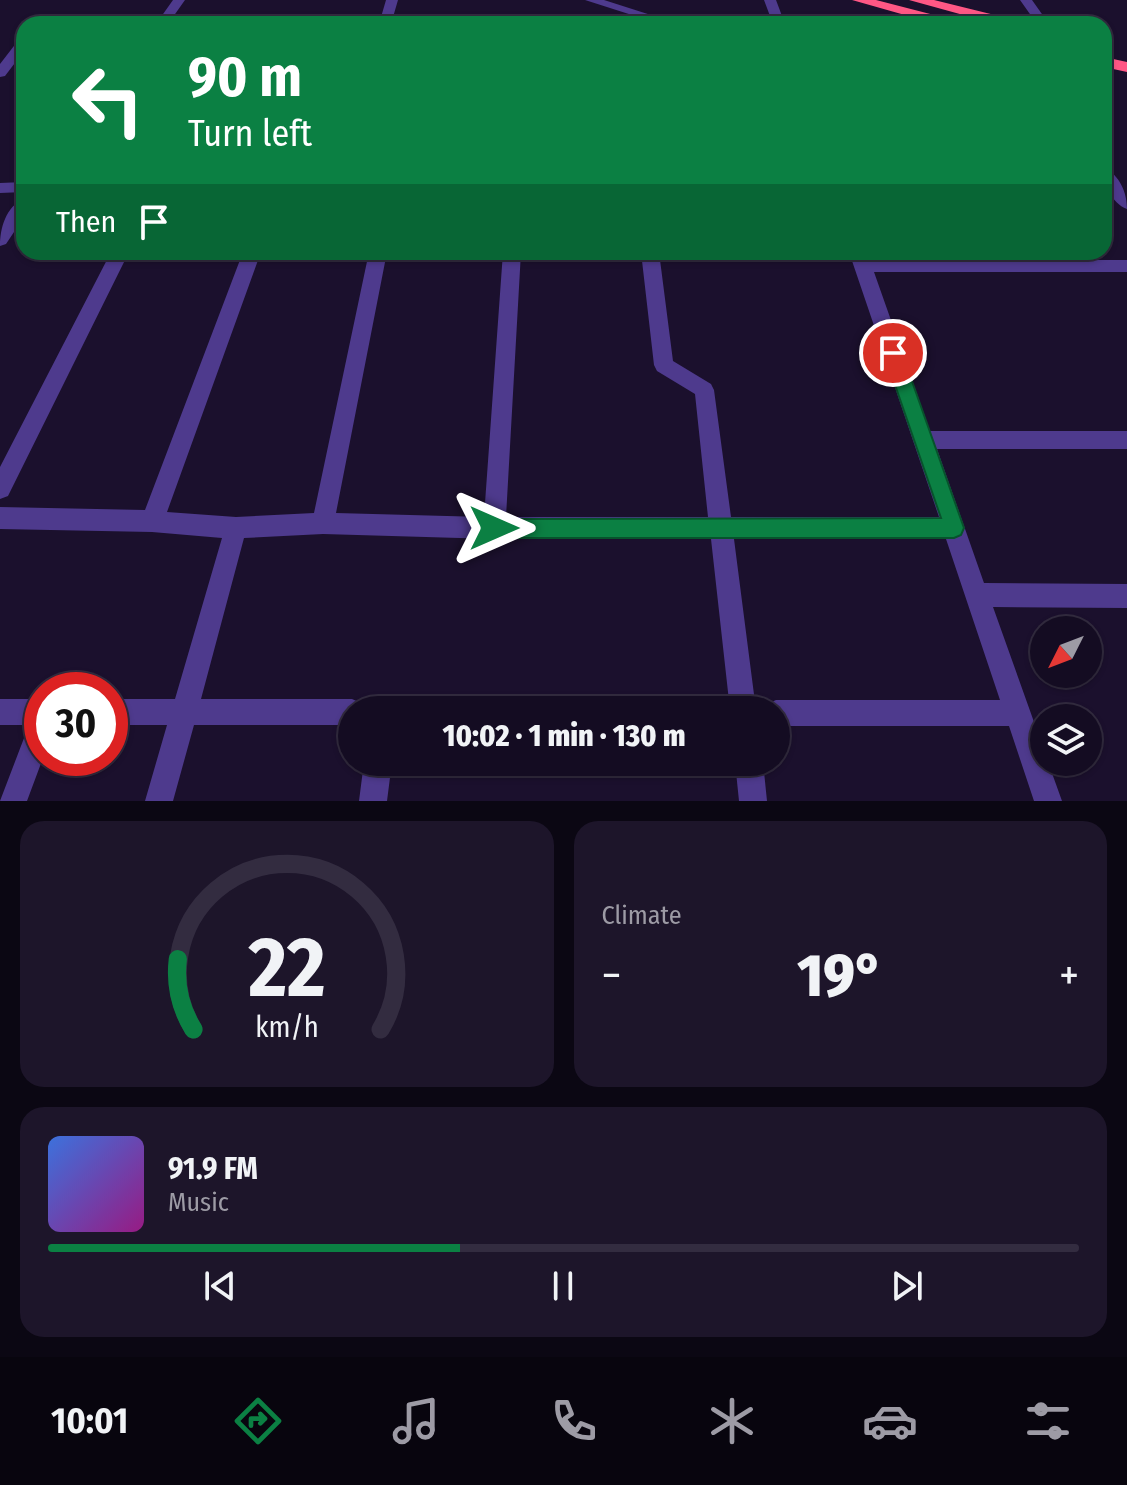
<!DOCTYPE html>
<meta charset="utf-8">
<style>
body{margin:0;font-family:"Fira Sans Condensed",sans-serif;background:#1d152a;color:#f1f3f6;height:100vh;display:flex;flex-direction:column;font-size:30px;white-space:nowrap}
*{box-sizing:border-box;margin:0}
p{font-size:26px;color:#9d9ba5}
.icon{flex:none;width:44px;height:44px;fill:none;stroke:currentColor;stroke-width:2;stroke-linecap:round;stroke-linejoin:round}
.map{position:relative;height:801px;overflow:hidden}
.panel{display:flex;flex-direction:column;gap:20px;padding:20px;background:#0b0713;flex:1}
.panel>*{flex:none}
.banner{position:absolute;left:16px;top:16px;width:1096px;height:244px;border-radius:24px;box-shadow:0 2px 6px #0004,0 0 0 2px #332c40;background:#0b8043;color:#fff;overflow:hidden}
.needle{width:52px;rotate:228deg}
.controls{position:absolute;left:1030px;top:616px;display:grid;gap:16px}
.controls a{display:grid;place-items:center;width:72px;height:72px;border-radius:50%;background:#140c22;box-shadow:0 2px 6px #0004,0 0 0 2px #332c40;font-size:40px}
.speed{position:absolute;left:24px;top:672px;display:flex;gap:16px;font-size:40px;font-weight:700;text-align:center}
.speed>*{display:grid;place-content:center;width:104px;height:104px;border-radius:50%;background:#140c22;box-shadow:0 2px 6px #0004,0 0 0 2px #332c40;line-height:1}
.speed .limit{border:12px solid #d22;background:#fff;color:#111}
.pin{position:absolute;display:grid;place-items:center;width:68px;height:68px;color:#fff;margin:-34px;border:4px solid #fff;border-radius:50%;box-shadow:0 2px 8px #0007}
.me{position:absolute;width:88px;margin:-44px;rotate:90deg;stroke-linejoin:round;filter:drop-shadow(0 0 6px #0008)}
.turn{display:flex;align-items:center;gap:28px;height:168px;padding:0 40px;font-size:36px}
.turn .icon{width:104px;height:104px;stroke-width:2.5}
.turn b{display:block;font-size:56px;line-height:68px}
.then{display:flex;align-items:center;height:76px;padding:0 40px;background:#0003;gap:16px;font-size:30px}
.big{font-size:60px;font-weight:800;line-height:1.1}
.panel .tile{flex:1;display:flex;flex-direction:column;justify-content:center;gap:12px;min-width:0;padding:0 28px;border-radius:24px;background:#1d152a}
.panel .dial{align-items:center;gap:0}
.dial svg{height:208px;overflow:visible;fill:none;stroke:#332c40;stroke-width:7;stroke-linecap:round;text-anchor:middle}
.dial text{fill:#f1f3f6;stroke:none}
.song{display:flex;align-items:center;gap:24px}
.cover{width:96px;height:96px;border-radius:12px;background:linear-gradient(135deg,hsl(220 70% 55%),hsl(310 70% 35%))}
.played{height:8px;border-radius:4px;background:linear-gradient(90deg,#0b8043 40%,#332c40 40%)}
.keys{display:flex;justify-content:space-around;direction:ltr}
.heat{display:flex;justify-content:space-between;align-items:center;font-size:44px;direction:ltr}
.panel .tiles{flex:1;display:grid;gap:20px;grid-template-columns:1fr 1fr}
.tile:last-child{grid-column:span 2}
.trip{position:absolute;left:338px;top:696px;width:452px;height:80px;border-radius:40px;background:#140c22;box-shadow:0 2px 6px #0004,0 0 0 2px #332c40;font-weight:800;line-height:80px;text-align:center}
.tab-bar{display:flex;height:128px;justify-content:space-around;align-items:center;background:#08050e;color:#9d9ba5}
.tab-bar .icon{width:56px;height:56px}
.tab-bar .active{color:#0b8043}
.tab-bar b{font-size:36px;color:#f1f3f6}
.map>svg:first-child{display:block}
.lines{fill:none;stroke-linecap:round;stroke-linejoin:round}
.minor{fill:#4e3a8d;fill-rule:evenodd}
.highway{fill:#ff5785;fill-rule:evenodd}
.route{fill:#0b8043;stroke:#07532c;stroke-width:2}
</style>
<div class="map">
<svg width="1127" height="801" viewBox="0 0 1127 801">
<rect width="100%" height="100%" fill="#1b102d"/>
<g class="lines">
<path class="minor" d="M173,0H185L168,24H156Z
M386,0H398L391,24H379Z
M585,0H604L679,24H660Z
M764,0H776L785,24H773Z
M1020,0H1032L1049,24H1037Z
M17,42H24V51L5,76L0,77V64Z
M1104,168C1120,175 1127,193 1127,209C1111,203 1104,184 1104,168Z
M24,182V192L0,193V183Z
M24,199V217L6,244L0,246C0,228 6,206 24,199Z
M111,252H129L8,496L0,499V467Z
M243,252H261L167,512L236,517L314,513L369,252H387L336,513L484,517L503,252H521L506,517H708L695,394L657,371L654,365L641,252H659L673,361L711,384L714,390L731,517H939L849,252H867L869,260H1127V272H874L930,431H1127V449H937L984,583L1127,584V608L993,607L1044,750V762H1048L1062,801H1034L1009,726H776V710H764L767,704L776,700H1000L946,539H734L756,710H730L711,539H494L323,534L244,538L201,699H352L361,703L364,710H352V725H194L173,801H145L167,725H110V699H175L222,538L152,532L0,529V507L145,510Z
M0,699H42L43,758L27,801H0L29,725H0Z
M364,762H392L387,801H359Z
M735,762H763L767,801H739Z"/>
<path class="highway" d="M852,0H876L938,16L940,19L933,23Z
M909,0H934L1019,21L1021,24H996Z
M1104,57L1127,62V72L1104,67Z"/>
</g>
<path class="route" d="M893,346L902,353L964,528L961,535L954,538H494L487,535L484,528L487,521L494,519L941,518L884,353Z"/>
</svg>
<div class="controls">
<a><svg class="needle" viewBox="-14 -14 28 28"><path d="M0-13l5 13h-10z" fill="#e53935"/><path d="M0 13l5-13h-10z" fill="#9d9ba5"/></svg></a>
<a><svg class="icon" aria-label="layers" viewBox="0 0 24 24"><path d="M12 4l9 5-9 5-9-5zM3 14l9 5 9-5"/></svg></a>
</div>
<div class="speed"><div class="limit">30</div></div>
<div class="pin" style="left:893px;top:353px;background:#d93025"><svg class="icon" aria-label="arrive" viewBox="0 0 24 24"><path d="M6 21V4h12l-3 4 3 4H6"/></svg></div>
<svg class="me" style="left:494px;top:528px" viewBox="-20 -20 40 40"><path d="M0-17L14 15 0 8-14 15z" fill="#0b8043" stroke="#fff" stroke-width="4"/></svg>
<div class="trip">10:02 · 1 min · 130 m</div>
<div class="banner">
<div class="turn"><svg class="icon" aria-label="left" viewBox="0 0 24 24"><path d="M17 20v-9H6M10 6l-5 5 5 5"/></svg><div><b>90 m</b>Turn left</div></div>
<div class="then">Then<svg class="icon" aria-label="arrive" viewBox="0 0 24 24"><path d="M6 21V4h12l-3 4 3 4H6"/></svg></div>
</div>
</div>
<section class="panel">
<div class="tiles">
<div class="tile dial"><svg viewBox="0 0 100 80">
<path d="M14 69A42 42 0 1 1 86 69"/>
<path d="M14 69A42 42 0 0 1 8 42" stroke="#0b8043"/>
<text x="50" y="56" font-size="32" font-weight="700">22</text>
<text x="50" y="72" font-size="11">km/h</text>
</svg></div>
<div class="tile"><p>Climate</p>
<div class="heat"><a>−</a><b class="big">19°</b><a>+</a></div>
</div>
<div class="tile">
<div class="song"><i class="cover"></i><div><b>91.9 FM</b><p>Music</p></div></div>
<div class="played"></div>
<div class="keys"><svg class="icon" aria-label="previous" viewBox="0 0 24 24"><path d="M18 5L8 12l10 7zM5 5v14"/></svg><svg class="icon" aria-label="pause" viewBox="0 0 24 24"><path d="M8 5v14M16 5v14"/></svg><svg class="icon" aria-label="next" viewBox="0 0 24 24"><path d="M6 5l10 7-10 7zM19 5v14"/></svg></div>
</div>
</div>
</section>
<nav class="tab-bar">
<b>10:01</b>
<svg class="icon active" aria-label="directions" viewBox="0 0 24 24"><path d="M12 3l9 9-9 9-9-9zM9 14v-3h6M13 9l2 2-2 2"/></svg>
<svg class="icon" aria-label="music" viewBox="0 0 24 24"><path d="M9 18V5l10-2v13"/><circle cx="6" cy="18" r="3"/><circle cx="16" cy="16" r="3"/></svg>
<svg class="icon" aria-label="phone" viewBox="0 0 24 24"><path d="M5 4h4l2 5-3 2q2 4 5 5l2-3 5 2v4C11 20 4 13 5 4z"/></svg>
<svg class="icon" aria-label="climate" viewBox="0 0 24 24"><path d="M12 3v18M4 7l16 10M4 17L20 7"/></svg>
<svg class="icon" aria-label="car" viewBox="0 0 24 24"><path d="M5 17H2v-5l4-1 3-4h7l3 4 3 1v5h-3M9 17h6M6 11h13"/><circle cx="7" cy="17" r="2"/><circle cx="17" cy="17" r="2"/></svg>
<svg class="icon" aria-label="filters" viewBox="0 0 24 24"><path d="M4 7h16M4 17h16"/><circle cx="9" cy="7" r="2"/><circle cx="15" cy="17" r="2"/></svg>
</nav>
